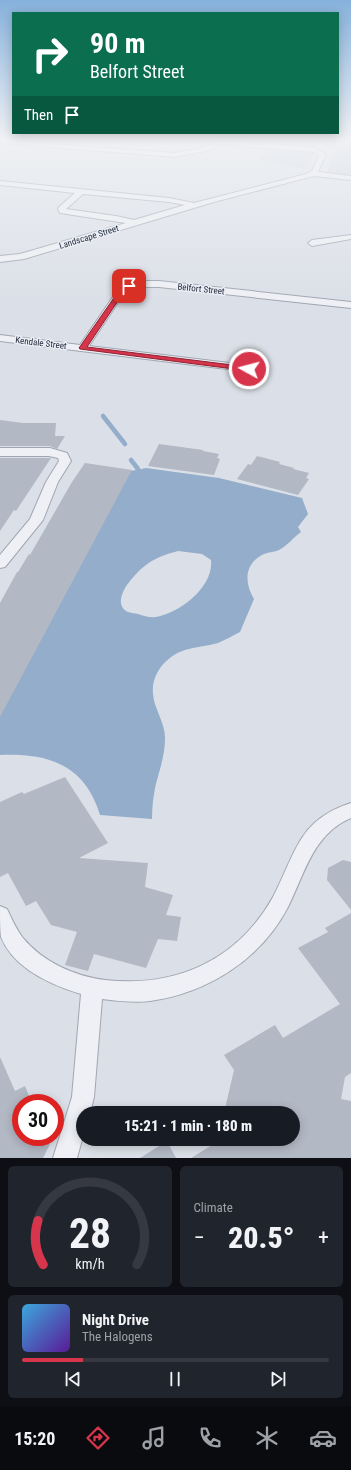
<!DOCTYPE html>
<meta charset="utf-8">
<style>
body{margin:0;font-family:"Roboto Condensed",sans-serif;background:#20242c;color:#f1f3f6;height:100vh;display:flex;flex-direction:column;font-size:15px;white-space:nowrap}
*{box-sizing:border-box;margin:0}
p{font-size:13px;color:#9ea1a6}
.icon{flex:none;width:22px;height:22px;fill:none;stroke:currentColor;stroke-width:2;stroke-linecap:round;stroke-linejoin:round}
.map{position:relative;height:1158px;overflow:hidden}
.details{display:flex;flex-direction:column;gap:8px;padding:8px;background:#0d0f14;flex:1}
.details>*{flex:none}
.hud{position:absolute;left:12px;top:12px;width:327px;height:122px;border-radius:0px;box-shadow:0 2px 10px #0003;background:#0b6e4f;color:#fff;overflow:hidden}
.speed{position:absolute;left:12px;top:1094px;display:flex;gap:8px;font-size:20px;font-weight:700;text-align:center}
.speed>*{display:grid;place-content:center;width:52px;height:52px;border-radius:50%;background:#171b24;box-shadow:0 2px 10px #0003;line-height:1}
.speed .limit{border:6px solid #d22;background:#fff;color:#111}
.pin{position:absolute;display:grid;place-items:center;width:34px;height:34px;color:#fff;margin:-17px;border-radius:8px;box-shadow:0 2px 6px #0006}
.me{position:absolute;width:44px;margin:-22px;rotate:277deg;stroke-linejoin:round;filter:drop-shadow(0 0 3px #0008)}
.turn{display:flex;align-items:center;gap:14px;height:84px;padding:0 12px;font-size:18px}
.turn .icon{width:52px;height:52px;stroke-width:2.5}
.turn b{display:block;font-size:28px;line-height:34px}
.then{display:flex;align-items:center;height:38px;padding:0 12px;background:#0003;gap:8px;font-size:15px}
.big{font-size:30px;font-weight:800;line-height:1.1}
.details .card{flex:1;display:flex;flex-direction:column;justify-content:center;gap:6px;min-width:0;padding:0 14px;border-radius:6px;background:#20242c}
.details .dial{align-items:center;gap:0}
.dial svg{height:104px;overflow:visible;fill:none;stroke:#363941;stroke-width:7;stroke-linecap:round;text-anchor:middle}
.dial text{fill:#f1f3f6;stroke:none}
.song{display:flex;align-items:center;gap:12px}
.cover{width:48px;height:48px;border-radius:6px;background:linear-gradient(135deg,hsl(200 70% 55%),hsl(270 70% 35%))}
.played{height:4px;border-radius:2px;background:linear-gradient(90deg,#d7354b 20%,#363941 20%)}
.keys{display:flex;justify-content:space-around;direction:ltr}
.heat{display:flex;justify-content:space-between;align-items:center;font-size:22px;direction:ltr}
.details .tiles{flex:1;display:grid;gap:8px;grid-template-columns:1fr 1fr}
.card:last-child{grid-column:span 2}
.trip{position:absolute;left:76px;top:1106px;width:224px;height:40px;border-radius:20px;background:#171b24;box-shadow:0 2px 10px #0003;font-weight:800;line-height:40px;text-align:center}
.dock{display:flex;height:64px;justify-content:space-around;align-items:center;background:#090b0e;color:#9ea1a6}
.dock .icon{width:28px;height:28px}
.dock .current{color:#d7354b}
.dock b{font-size:18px;color:#f1f3f6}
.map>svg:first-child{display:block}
.built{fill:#c9ced9}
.water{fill:#93adca;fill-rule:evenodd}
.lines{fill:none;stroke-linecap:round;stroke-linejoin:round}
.stream{stroke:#93adca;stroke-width:4.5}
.building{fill:#b2b8c4}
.minor-casing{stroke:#a0a6b1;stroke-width:2}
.minor{fill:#eef0f5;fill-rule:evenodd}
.route{fill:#d7354b;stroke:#8c2231}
.labels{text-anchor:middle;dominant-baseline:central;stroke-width:3;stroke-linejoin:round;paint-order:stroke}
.far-street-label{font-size:9px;fill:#242d3e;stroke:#eaeef5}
</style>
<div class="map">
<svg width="351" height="1158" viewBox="0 0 351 1158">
<rect width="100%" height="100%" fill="#dbdfe7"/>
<path class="built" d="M287,140H351V175L331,173L327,171L336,149L284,145Z
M267,150L315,153L306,169L260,160Z"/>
<path class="water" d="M146,468L219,478L302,498L308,514L298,527L301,532C294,537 287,546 279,550C275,552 269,552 264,554C244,563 244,583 254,599L240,632C232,636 225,640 218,643C207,646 195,647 185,650C166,656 151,674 153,694C154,709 165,722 165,738C165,756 159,771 155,788C153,799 152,808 152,819L100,815C85,765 49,753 0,755V704L131,471ZM178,551L202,554L211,560C214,587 180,613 156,617C150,618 144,616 138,614C135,613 129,613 126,611C115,604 124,588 130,581C145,563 155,557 178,551Z"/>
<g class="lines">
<path class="stream" d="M103,416L125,444
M131,460L138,469"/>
</g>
<path class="building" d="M0,420L23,423H56L55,436H65L57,449L50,446H0Z
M159,444L203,450V451L219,454L217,458L220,459L214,475L148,466Z
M257,456L280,462L279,464L294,468L293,469L309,473L306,478L309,479L298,495L237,479L248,464L251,465Z
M0,458H51L16,511L14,510L0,531Z
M85,463L132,470L0,717V603L17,572H18L29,554L30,555L72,482Z
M65,777L108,843L79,858L148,863L145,887L173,895L166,915L181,917L177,941L158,939L146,968L94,954L88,971L65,965L77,932L51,925L36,901L26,906L8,873L0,877V802L22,792L24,794Z
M343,860L351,862V910L327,880L328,868Z
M351,913V1073L345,1077L341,1099L351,1101V1158H191L222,1139H293V1113H224L234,1070L224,1055L275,1025L283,1038L340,1004L298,948L328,932L325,928Z
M0,1057L15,1091L25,1086L32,1103H21V1137H47L50,1144L43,1158H0Z
M167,1141L176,1158H140Z"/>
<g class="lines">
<g class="minor-casing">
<path id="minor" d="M0,140L175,153L207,147L216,140L314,148L326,154L318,172L351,176V180L314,176L214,202L24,259L0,262V256L20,254L126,223L60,213L58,209L59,207L75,193L0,185V181L169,198L194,203L306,174L312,171L319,155L313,152L219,144L211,150L175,157L0,143ZM83,194L169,202L185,205L134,220L116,216L66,209Z
M351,235V239L312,246L308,243L312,240Z
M140,281H159L351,302V308L159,287H135L125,292L89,346L246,365L250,357H258L259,359L249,379L244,382L239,379L243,371L0,341V335L80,345L119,288L127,284Z
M0,448H50L67,453L71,461L58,482L43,520L5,567L0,568V555L30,519L46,482L59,461L58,458L49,456H0Z
M351,803V818C313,834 305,873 288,907C261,959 208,993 150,1001C134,1003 118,1001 102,999L94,1097L90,1113H83V1136L77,1158H53L72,1097L81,994C51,985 13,968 1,937C0,929 0,915 0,906L7,909C12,919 16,929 23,938C43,962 74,976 105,980C176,988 238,960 273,897C296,853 298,820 351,803Z"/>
</g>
<use href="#minor" class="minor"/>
</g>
<linearGradient id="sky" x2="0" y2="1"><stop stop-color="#86b1dc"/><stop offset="0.46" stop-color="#eff1f4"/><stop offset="1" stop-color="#eff1f4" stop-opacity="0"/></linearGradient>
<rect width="351" height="302" fill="url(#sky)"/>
<path class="route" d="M127,285L132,286L122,295L87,347L249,367L253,369L249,371L80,349L79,348L118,292Z"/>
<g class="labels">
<g class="far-street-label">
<text transform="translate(89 237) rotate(-17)">Landscape Street</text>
<text transform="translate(201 289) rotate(6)">Belfort Street</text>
<text transform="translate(41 343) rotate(7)">Kendale Street</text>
</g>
</g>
</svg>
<div class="speed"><div class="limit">30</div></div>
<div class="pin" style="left:129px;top:286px;background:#d93025"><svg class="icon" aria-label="arrive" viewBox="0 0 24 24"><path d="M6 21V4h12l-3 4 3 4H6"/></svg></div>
<svg class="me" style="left:249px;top:369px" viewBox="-20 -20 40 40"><circle r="17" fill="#d7354b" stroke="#fff" stroke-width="3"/><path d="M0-11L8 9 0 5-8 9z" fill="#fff"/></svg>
<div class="trip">15:21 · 1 min · 180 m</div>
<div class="hud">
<div class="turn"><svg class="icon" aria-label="right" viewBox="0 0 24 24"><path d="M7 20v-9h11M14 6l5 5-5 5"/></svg><div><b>90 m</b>Belfort Street</div></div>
<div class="then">Then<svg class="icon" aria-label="arrive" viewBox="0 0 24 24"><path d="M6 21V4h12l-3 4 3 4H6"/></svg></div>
</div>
</div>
<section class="details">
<div class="tiles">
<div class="card dial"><svg viewBox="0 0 100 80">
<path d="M14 69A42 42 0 1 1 86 69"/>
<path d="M14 69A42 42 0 0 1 10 35" stroke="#d7354b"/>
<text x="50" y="56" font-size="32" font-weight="700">28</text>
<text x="50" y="72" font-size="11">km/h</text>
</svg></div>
<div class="card"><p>Climate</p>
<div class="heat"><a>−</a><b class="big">20.5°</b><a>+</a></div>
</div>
<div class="card">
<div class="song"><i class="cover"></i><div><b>Night Drive</b><p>The Halogens</p></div></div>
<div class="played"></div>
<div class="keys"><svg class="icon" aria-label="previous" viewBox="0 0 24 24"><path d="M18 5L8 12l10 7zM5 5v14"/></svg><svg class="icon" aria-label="pause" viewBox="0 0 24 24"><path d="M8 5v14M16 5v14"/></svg><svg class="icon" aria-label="next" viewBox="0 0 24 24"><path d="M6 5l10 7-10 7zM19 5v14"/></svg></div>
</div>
</div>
</section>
<nav class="dock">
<b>15:20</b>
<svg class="icon current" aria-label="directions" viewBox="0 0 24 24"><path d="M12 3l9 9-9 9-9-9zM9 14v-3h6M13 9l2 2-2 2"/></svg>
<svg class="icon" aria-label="music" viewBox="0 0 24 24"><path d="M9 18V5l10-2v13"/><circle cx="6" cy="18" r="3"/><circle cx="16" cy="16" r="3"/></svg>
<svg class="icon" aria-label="phone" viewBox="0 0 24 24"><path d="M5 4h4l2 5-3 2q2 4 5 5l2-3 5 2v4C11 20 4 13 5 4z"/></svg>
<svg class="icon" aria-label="climate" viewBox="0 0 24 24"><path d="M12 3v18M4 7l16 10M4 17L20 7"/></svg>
<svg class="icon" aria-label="car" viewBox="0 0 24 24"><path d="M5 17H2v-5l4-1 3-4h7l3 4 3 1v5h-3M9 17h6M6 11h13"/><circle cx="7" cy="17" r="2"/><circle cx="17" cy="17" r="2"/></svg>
</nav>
